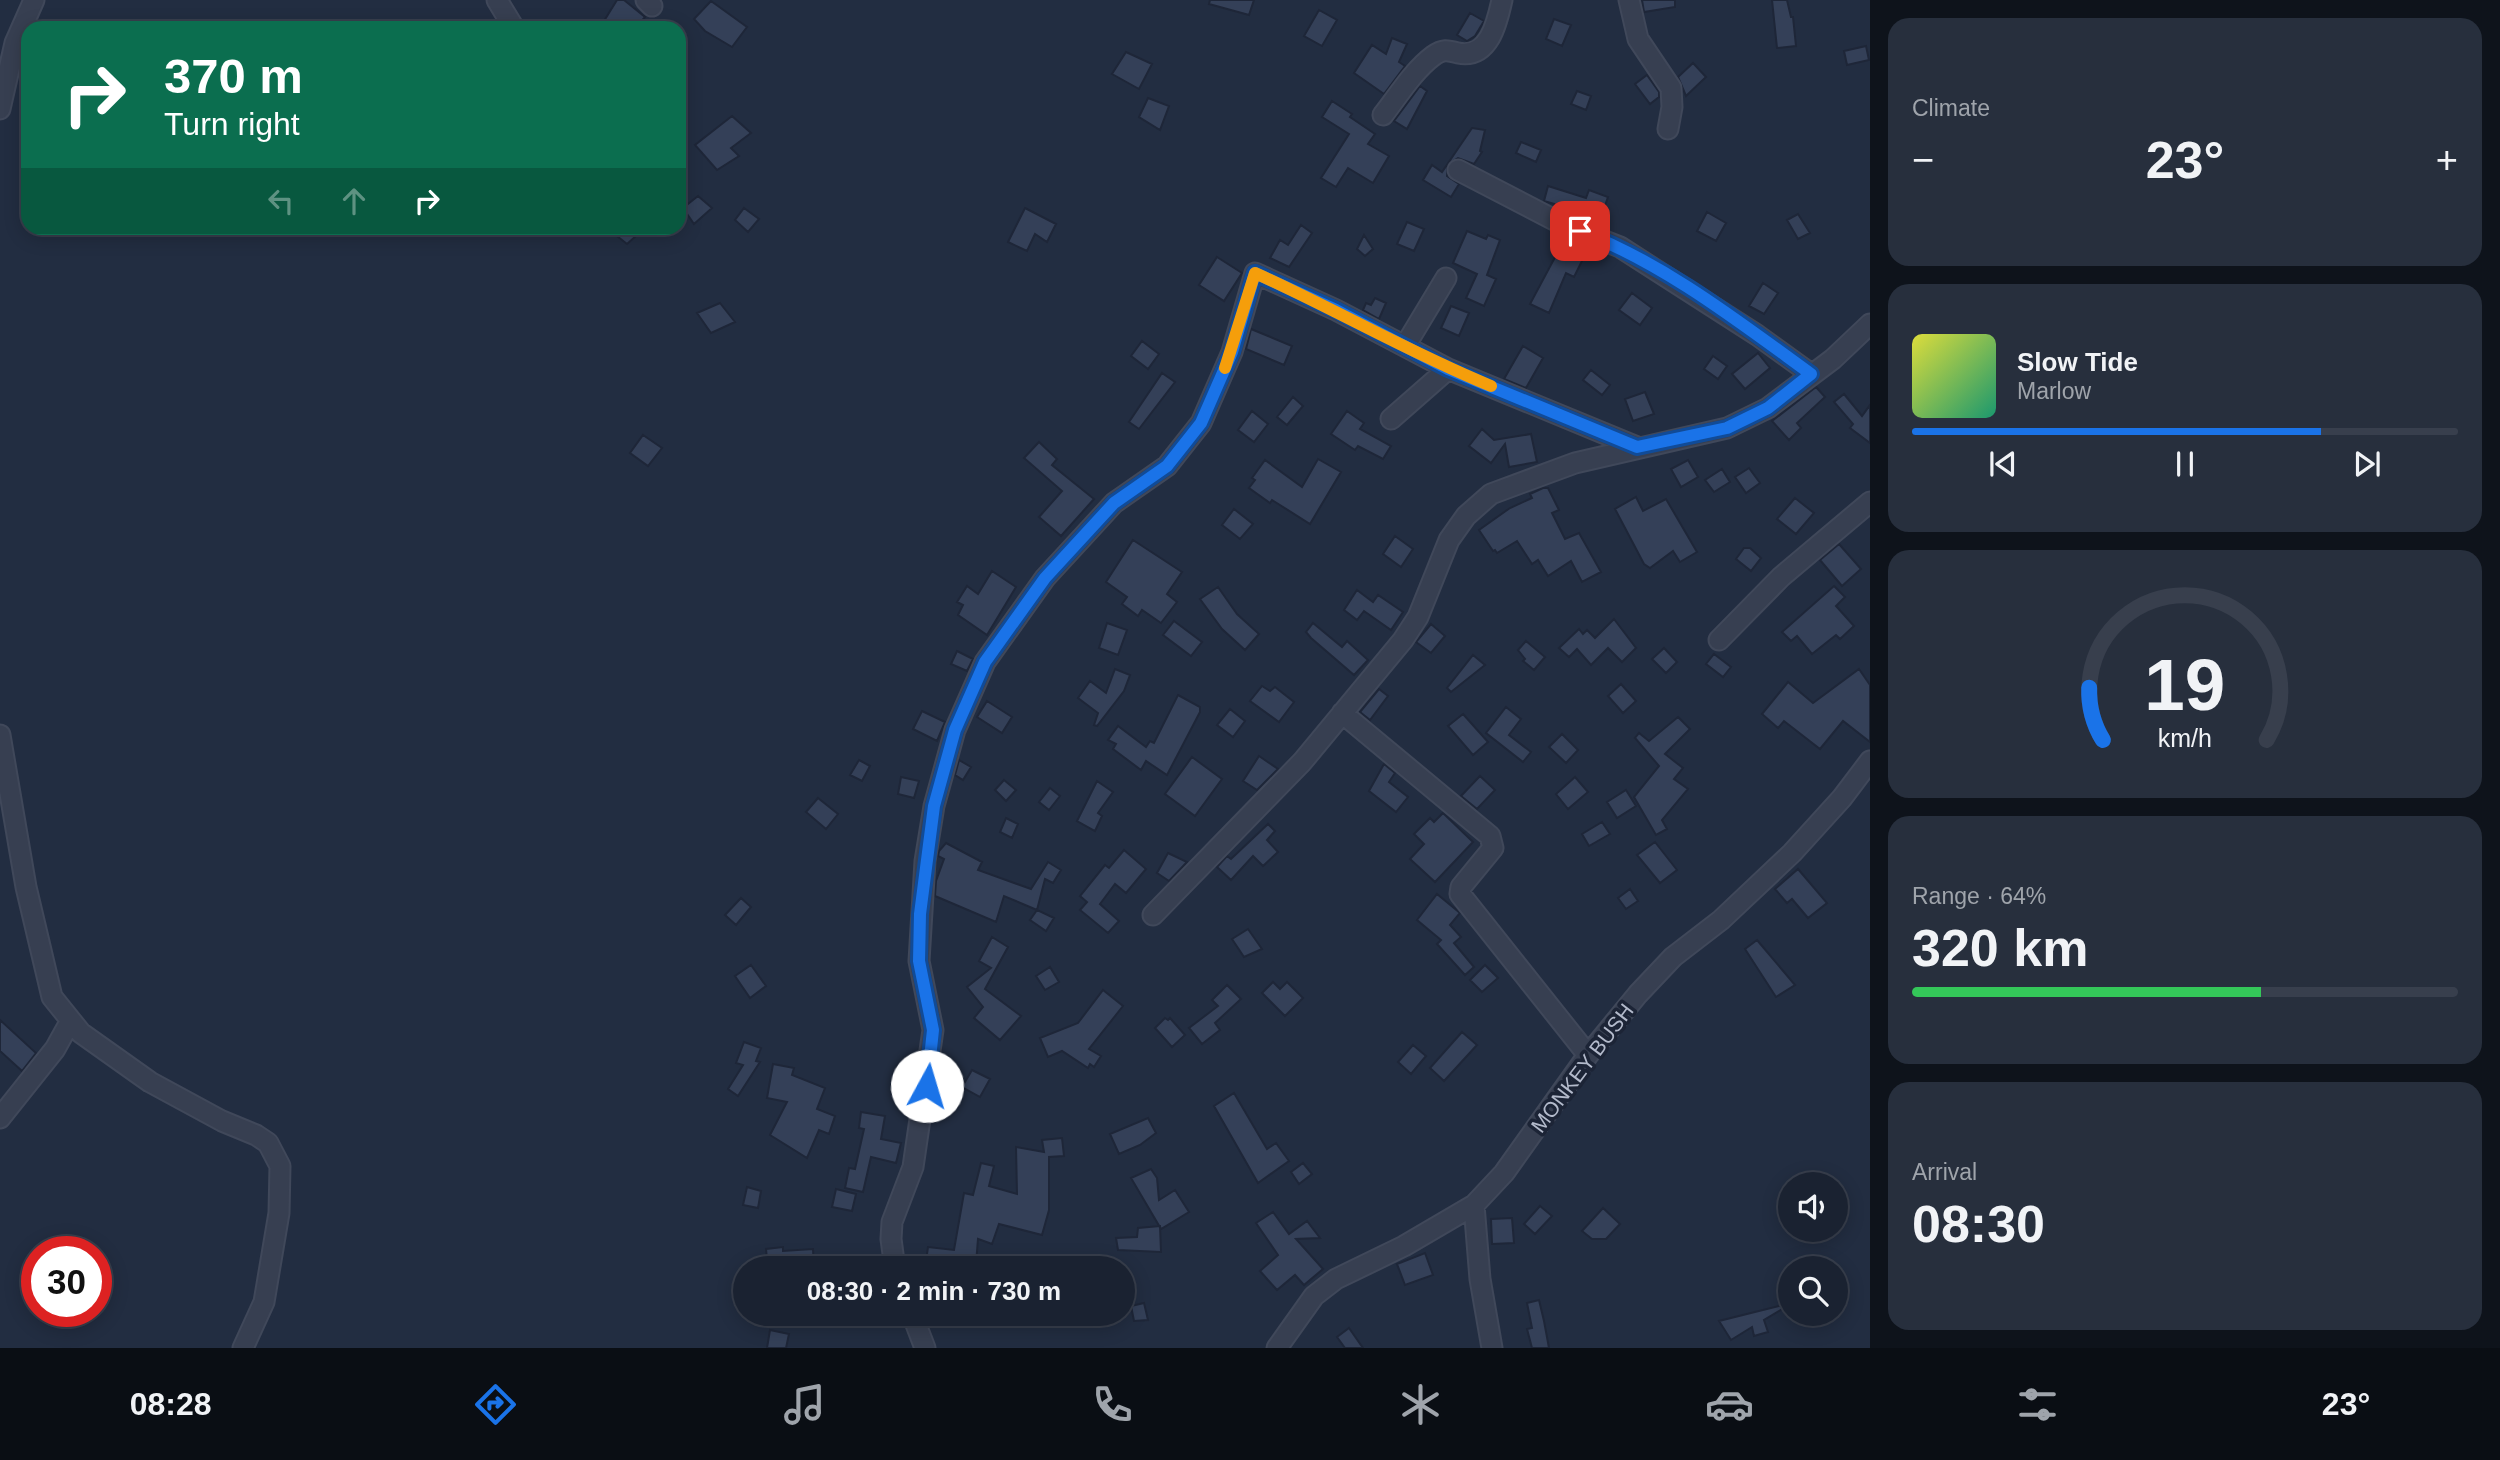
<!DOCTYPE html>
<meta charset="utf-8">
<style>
body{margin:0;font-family:Arial,sans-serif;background:#272f3d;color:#f1f3f6;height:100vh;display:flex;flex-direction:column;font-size:26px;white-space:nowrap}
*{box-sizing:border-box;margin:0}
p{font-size:23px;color:#9fa4ab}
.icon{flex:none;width:38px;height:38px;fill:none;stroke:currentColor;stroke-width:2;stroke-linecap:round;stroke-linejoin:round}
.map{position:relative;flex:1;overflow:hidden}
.panel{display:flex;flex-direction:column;gap:18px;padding:18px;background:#0e131b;width:630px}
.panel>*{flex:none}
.hud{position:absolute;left:21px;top:21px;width:665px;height:214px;border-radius:21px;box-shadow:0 4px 18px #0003,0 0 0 2px #383f4d;background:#0b6e4f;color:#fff;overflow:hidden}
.tools{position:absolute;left:1778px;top:1172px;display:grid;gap:14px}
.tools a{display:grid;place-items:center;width:70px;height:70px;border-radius:50%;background:#1a2231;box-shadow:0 4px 18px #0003,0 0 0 2px #383f4d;font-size:35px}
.speed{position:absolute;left:21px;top:1236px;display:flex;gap:14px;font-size:35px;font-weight:700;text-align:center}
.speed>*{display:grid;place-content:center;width:91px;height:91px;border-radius:50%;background:#1a2231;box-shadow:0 4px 18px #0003,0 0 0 2px #383f4d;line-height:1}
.speed .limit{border:10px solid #d22;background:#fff;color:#111}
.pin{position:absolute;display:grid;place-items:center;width:60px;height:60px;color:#fff;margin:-30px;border-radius:14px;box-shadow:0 4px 10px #0006}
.me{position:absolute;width:77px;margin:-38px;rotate:6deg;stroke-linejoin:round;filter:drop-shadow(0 0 5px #0008)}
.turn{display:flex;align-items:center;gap:24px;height:147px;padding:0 28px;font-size:32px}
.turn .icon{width:91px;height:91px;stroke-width:2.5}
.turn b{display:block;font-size:49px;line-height:60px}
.lanes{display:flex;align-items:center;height:66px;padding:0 28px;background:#0003;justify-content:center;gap:35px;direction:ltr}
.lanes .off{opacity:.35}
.big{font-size:52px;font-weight:800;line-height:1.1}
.panel .card{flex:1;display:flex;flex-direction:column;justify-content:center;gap:10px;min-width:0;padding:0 24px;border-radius:21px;background:#272f3d}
.panel .dial{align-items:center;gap:0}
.dial svg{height:182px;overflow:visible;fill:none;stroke:#383f4d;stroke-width:7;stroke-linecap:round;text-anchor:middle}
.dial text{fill:#f1f3f6;stroke:none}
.song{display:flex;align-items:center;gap:21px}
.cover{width:84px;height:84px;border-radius:10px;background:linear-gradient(135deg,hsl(60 70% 55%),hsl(160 70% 35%))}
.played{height:7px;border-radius:4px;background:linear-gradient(90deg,#1a73e8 75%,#383f4d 75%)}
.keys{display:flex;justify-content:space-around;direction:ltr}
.heat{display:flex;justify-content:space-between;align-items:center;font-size:38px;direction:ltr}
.charge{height:10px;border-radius:5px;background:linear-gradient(90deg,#34c759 64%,#383f4d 0)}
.trip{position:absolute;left:733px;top:1256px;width:402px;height:70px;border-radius:35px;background:#1a2231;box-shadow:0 4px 18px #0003,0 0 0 2px #383f4d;font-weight:800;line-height:70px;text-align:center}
.menu{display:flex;height:112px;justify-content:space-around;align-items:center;background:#0a0e14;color:#9fa4ab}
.menu .icon{width:49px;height:49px}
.menu .selected{color:#1a73e8}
.menu b{font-size:32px;color:#f1f3f6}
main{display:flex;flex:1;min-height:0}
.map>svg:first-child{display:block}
.building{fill:#344058;stroke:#1e2638;stroke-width:2}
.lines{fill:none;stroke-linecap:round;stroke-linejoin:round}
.street-casing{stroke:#40485a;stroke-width:23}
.street{stroke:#373f51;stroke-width:19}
.route-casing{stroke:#114b97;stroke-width:18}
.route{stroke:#1a73e8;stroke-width:12}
.slow{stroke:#f59e0b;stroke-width:12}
.labels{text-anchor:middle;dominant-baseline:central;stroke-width:7;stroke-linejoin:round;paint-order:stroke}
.street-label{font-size:21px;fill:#b3bacb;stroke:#1c2436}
</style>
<main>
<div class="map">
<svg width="1870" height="1348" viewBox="0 0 1870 1348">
<rect width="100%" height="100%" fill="#222d41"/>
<path class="building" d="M617,0H624L645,17L636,28H613L604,21Z
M1210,0H1254L1249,15L1209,4Z
M1642,0H1675V7L1644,12Z
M1772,0H1787L1791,17H1793L1796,46L1777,48Z
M711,1L747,27L732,47L705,31L694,19Z
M1319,10L1337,20L1322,46L1304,36Z
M1470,13L1484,21L1475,36L1467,41L1457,35Z
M1554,19L1571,25L1562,46L1546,39Z
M1392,38L1407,44L1399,62L1405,66L1384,94L1354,73L1372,45L1386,54Z
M1866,46L1869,60L1847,65L1844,51Z
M1126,52L1152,64L1139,89L1112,74Z
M1693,63L1706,77L1686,96L1678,77Z
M1647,75L1659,92V97L1650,104L1635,84Z
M1420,86L1427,91L1407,129L1394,121Z
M1577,91L1591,96L1586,110L1571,104Z
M1148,98L1169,106L1160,130L1139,117Z
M1332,101L1352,114L1350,117L1375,134L1368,144L1389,156L1373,183L1348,168L1336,187L1321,178L1349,134L1322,117Z
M732,116L751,133L731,148L739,156L717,170L695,145Z
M1472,128L1485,130L1480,151L1482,152L1474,164L1458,158L1448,164L1447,176L1459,184L1451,197L1423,180L1432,165L1442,172Z
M1521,142L1541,150L1536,162L1516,153Z
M1548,186L1586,198L1589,190L1608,197L1599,223L1580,217L1582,212L1544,201Z
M698,196L712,208L694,224L683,208Z
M744,208L759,219L748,232L735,220Z
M1025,208L1056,224L1047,242L1035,234L1027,251L1008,242Z
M1707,212L1726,223L1716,241L1697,231Z
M1798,214L1810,233L1798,239L1787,220Z
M1407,222L1424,229L1414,251L1397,244Z
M1301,225L1312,233L1289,267L1270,258L1280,240L1288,245Z
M607,228H645L627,244Z
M1467,231L1486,239L1488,235L1500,240L1487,275L1496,279L1484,306L1466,298L1477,274L1453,263Z
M1364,235L1373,249L1365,256L1357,249Z
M1561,246L1584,257L1574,277L1566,273L1549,313L1530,304Z
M1217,257L1242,273L1224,301L1199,285Z
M1763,283L1778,293L1764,314L1749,306Z
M1632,293L1652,308L1640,325L1619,310Z
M1375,298L1386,303L1379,319L1363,310L1366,303L1371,305Z
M720,303L735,322L711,333L697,313Z
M1451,306L1469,313L1459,336L1441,328Z
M1251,329L1292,346L1284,365L1246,349Z
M1142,341L1159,354L1148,369L1131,356Z
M1523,346L1543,358L1526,388L1504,379Z
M1758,353L1770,368L1745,389L1732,374Z
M1713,356L1727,366L1718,379L1704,369Z
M1591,370L1610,385L1602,395L1583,380Z
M1162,373L1175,382L1139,429L1129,422Z
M1816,387L1825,397L1797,423L1801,428L1789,440L1772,421Z
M1645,392L1654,414L1633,421L1625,399Z
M1844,394L1862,416L1870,405V443L1850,428L1853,424L1834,402Z
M1293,397L1303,406L1287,425L1277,417Z
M1252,411L1268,424L1254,442L1238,430Z
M1347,411L1364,423L1360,429L1391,446L1383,459L1358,446L1355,450L1331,434Z
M1482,429L1494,440L1531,434L1537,462L1509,467L1505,444L1491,463L1469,446Z
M643,435L662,448L648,466L630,453Z
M1039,442L1057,459L1052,465L1094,499L1061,536L1039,517L1062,491L1024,458Z
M1318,459L1341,472L1310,524L1272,500L1270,503L1249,488L1255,480L1252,478L1265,460L1302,487Z
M1688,460L1698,477L1681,487L1671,469Z
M1749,468L1760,483L1746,493L1735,477Z
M1722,469L1730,482L1714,492L1705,480Z
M1543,488H1548L1559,510L1552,513L1565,539L1579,533L1601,572L1582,582L1571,561L1548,576L1538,560L1532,564L1517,541L1497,553L1495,550L1493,551L1479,530L1510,508L1532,498L1530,494Z
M1636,497L1643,511L1666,499L1697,552L1680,562L1673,551L1650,568L1644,564L1615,509Z
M1795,498L1814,513L1796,534L1777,519Z
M1234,509L1253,524L1240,539L1222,525Z
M1395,536L1413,549L1401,567L1383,554Z
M1133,540L1182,572L1167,594L1177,602L1161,623L1142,610L1138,616L1122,604L1127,597L1106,582Z
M1839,544L1861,569L1842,586L1820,560Z
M1744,548H1750L1761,558L1751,571L1736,559Z
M992,571L1016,587L987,635L958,615L963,605L957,602L967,586L978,594Z
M1834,586L1845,597L1836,606L1854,626L1840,639L1836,635L1812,654L1797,636L1791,641L1782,632Z
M1218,587L1237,614L1259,634L1245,650L1222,629L1200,599Z
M1357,590L1373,602L1378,595L1403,612L1391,630L1364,611L1357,620L1344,610Z
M1614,619L1636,648L1622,662L1608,648L1591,665L1577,649L1569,657L1559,648L1579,629L1583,634L1587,630L1595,638Z
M1174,621L1202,642L1191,656L1163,635Z
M1107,623L1127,630L1118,655L1099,648Z
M1313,623L1342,647L1347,641L1368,660L1354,675L1311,638L1306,632Z
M1431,624L1445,636L1431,653L1416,642Z
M1526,641L1545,657L1534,670L1523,661L1525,659L1518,650Z
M1664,648L1677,662L1666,673L1652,659Z
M957,651L973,659L967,671L951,664Z
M1714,654L1731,667L1723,677L1706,664Z
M1473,655L1485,665L1451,692L1447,688Z
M1115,669L1130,675L1124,691L1097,726L1094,725L1098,713L1078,698L1090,681L1106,693Z
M1859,669L1870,685V742L1843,721L1820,749L1784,721L1778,728L1762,714L1788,682L1813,703Z
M1621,684L1636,701L1623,713L1608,696Z
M1262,686L1270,691L1275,687L1294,702L1279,722L1250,701Z
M1379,689L1388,696L1370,720L1360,712Z
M1178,695L1200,707V712L1167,775L1146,761L1141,770L1113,749L1116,744L1108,740L1118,726L1146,747L1150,741L1154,743Z
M987,701L1012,717L1002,733L977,717Z
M1506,707L1521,719L1509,735L1531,752L1523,762L1486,733Z
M1230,709L1245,721L1233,737L1217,725Z
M922,711L945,722L937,741L913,729Z
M1463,714L1488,742L1473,755L1448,726Z
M1678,717L1690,729L1665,754L1683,768L1674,779L1688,789L1662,820L1667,829L1656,835L1634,797L1659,766L1635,738L1639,733L1649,741Z
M1562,734L1578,750L1566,763L1549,747Z
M1259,756L1278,769L1257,790L1243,781Z
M1192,757L1222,779L1195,816L1165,794Z
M859,760L870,766L862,781L850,775Z
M959,760L971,767L963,780L955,775Z
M1384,764L1395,773L1389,782L1408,797L1396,812L1369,791Z
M1480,776L1495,790L1477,809L1461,796Z
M901,777L919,781L914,798L898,794Z
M1575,777L1588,792L1568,809L1556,794Z
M1004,780L1016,790L1006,801L995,790Z
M1097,781L1113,792L1098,813L1102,816L1095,831L1077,821Z
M1050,788L1060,796L1049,810L1039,802Z
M1626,790L1636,806L1617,818L1607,802Z
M818,798L838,814L826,829L806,812Z
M1443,813L1473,842L1435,882L1410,859L1424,844L1414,834L1430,818L1434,822Z
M1006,818L1018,824L1012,838L1000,832Z
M1602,822L1610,834L1589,846L1582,834Z
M1268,824L1275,831L1267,840L1278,852L1263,866L1253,856L1231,880L1217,867L1227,856L1231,859Z
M1655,842L1677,870L1660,883L1637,855Z
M946,843L982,862L978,870L1031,889L1048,862L1061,870L1053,883L1045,879L1037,910L1054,918L1046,931L1030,920L1037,910L1004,896L996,922L935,896L936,881L944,859L938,856L939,851Z
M1124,850L1146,869L1126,893L1115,884L1100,904L1119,921L1108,933L1080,910L1087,902L1080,896L1105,865L1109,868Z
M1168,853L1187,862L1169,881L1157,873Z
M1798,869L1827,903L1808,918L1792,899L1787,903L1775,889Z
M1630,889L1638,901L1626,909L1618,898Z
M1437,894L1460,913L1450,925L1461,937L1454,943L1474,967L1465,975L1437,944L1441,940L1417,920Z
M741,898L751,907L736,925L725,915Z
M1248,929L1262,949L1244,957L1232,939Z
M992,937L1008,947L985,989L1021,1016L1000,1040L974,1018L983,1007L967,987L991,968L979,961Z
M1757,940L1795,985L1776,997L1745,949Z
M751,965L766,986L750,998L735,976Z
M1485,965L1498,978L1482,992L1470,980Z
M1050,967L1059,982L1045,990L1036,976Z
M1273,982L1280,989L1287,982L1303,998L1285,1016L1262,993Z
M1227,985L1241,999L1215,1023L1220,1030L1202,1044L1189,1028L1218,1006L1212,1000Z
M1103,990L1123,1006L1089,1049L1101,1056L1094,1067L1090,1064L1088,1068L1062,1051L1048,1057L1040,1038L1078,1023Z
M1165,1018L1168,1020L1170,1018L1185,1035L1172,1047L1155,1028Z
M0,1020L36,1053L22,1071L0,1051Z
M1462,1032L1477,1045L1444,1081L1430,1068Z
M744,1042L761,1048L756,1061L760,1062L738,1096L728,1089L743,1065L736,1063Z
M1413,1045L1426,1056L1411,1074L1398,1062Z
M773,1064L794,1068L792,1075L825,1088L817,1109L835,1116L829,1134L819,1130L807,1158L770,1135L787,1102L767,1098Z
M972,1070L990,1079L980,1097L962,1087Z
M1234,1093L1267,1149L1276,1143L1289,1161L1258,1183L1214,1106Z
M861,1112L885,1116L881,1139L901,1143L896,1163L871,1157L863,1192L845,1188L849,1168L855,1169L864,1129L859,1128Z
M1148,1118L1156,1133L1140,1145L1119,1154L1110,1134Z
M1062,1138L1064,1156L1049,1157V1210L1042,1235L999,1224L992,1244L978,1239L976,1264L926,1261L928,1247L954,1250L964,1193L973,1195L981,1163L994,1166L989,1186L1017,1194L1016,1147L1044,1152L1042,1140Z
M1303,1163L1312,1174L1299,1184L1291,1172Z
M1151,1169L1157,1178L1159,1200L1175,1190L1189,1212L1161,1229L1131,1178Z
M747,1187L761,1191L758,1208L743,1205Z
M836,1189L856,1194L852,1211L832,1207Z
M1540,1206L1552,1216L1535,1234L1524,1224Z
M1603,1208L1620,1224L1606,1239H1592L1582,1231Z
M1273,1212L1289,1234L1307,1221L1320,1238L1296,1239L1323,1269L1304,1285L1295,1275L1277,1290L1260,1271L1278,1255L1256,1223Z
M1512,1218L1514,1243L1492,1244L1491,1219Z
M1160,1226L1161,1252L1118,1250L1116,1238L1137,1237L1138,1228Z
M783,1247V1251L813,1249L814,1269H768L766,1249Z
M1425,1253L1433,1275L1405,1285L1397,1264Z
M1539,1300L1544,1321L1549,1348H1532L1527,1329L1532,1328L1527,1303Z
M1144,1303L1148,1320L1134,1321L1131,1306Z
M1783,1305L1784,1308L1764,1320L1768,1332L1754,1336L1752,1327L1731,1340L1719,1321Z
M1349,1328L1363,1348H1345L1337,1337Z
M770,1330L789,1334L786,1348H767Z"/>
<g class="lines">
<g class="street-casing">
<path id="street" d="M497,0L514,28
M646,0L652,6
M1629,0L1638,39L1671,88L1672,107L1668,129
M0,109L15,43L34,0
M1383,115C1398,96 1413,71 1433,56C1443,49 1447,50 1458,53C1489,59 1497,23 1502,0
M1458,170L1564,225L1620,247L1757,335L1811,374
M1405,346L1446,278
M1391,419L1448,369
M1719,640L1781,577L1870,502
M1342,713L1490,836L1493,848L1461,887L1460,894L1588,1055
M0,735L26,887L52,997L81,1033L150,1082L222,1121L256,1135L268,1143L280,1166L279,1213L264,1302L243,1348
M1153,915L1302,762L1403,640L1418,617L1449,540L1466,516L1491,494L1575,463L1727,428L1768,408L1833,359L1870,324
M0,1118L55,1049L70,1022
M1474,1205L1480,1279L1492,1348
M895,1269L891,1239L892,1222L913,1167L933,1030L919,961L925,861L934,806L955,730L985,662L1045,578L1114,503L1167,466L1201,423L1232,352L1255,273L1336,310L1448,369L1637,447
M912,1314L925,1348
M1277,1348L1314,1296L1336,1279L1404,1246L1474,1205L1504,1173L1588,1055L1638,994L1673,957L1721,920L1792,853L1842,798L1870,761"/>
</g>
<use href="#street" class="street"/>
</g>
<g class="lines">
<g class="route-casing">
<path id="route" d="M927,1086L933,1030L919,961L920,914L934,806L955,730L985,662L1045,578L1114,503L1167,466L1201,423L1232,352L1255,273L1336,310L1448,369L1637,447L1727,428L1768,408L1811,374C1738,321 1665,264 1580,231"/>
</g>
<use href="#route" class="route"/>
<path class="slow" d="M1225,368L1255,273C1335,309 1410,353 1491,386"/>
</g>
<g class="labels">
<g class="street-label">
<text transform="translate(1582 1068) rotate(-53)">MONKEY BUSH</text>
</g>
</g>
</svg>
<div class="tools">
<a><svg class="icon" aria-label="sound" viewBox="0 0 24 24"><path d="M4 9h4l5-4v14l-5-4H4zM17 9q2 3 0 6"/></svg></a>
<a><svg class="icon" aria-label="search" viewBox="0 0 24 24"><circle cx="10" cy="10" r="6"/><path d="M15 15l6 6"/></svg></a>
</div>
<div class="speed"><div class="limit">30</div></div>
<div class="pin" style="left:1580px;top:231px;background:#d93025"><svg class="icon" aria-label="arrive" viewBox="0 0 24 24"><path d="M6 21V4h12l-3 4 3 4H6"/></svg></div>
<svg class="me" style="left:927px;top:1086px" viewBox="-20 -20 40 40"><circle r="19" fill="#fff"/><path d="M0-13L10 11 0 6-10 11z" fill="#1a73e8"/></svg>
<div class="trip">08:30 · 2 min · 730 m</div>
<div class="hud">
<div class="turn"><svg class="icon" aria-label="right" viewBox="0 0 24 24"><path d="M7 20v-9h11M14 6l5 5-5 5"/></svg><div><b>370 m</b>Turn right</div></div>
<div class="lanes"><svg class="icon off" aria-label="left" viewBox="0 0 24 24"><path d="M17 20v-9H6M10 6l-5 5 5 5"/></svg><svg class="icon off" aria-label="ahead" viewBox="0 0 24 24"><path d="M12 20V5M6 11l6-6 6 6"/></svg><svg class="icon" aria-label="right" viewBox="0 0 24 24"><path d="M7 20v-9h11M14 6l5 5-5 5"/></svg></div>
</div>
</div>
<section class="panel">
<div class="card"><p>Climate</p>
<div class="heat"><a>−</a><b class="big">23°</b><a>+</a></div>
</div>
<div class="card">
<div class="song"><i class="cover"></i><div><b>Slow Tide</b><p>Marlow</p></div></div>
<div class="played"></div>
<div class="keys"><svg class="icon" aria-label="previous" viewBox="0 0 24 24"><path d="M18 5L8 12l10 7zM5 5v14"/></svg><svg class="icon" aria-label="pause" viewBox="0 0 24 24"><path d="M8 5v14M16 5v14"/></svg><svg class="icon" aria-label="next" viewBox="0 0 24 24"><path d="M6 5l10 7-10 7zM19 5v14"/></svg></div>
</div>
<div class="card dial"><svg viewBox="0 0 100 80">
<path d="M14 69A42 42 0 1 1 86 69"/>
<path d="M14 69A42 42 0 0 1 8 46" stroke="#1a73e8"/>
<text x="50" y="56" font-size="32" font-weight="700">19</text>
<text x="50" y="72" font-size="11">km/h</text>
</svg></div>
<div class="card"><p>Range · 64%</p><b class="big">320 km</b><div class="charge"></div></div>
<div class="card"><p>Arrival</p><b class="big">08:30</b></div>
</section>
</main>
<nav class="menu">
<b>08:28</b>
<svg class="icon selected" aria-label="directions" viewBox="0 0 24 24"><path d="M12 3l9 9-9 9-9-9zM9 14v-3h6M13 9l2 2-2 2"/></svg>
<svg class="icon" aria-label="music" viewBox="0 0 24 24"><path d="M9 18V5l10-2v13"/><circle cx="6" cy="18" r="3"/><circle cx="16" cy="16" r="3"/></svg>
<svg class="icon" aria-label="phone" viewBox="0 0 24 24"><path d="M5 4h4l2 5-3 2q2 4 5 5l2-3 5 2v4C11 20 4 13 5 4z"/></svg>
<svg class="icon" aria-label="climate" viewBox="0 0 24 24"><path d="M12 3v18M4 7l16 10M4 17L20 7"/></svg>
<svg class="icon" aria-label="car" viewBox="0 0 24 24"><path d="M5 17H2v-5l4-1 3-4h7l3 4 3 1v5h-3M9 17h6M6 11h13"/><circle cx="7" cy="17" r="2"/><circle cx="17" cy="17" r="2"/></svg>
<svg class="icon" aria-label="filters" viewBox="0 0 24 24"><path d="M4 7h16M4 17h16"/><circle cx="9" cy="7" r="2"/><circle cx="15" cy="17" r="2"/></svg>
<b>23°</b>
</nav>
